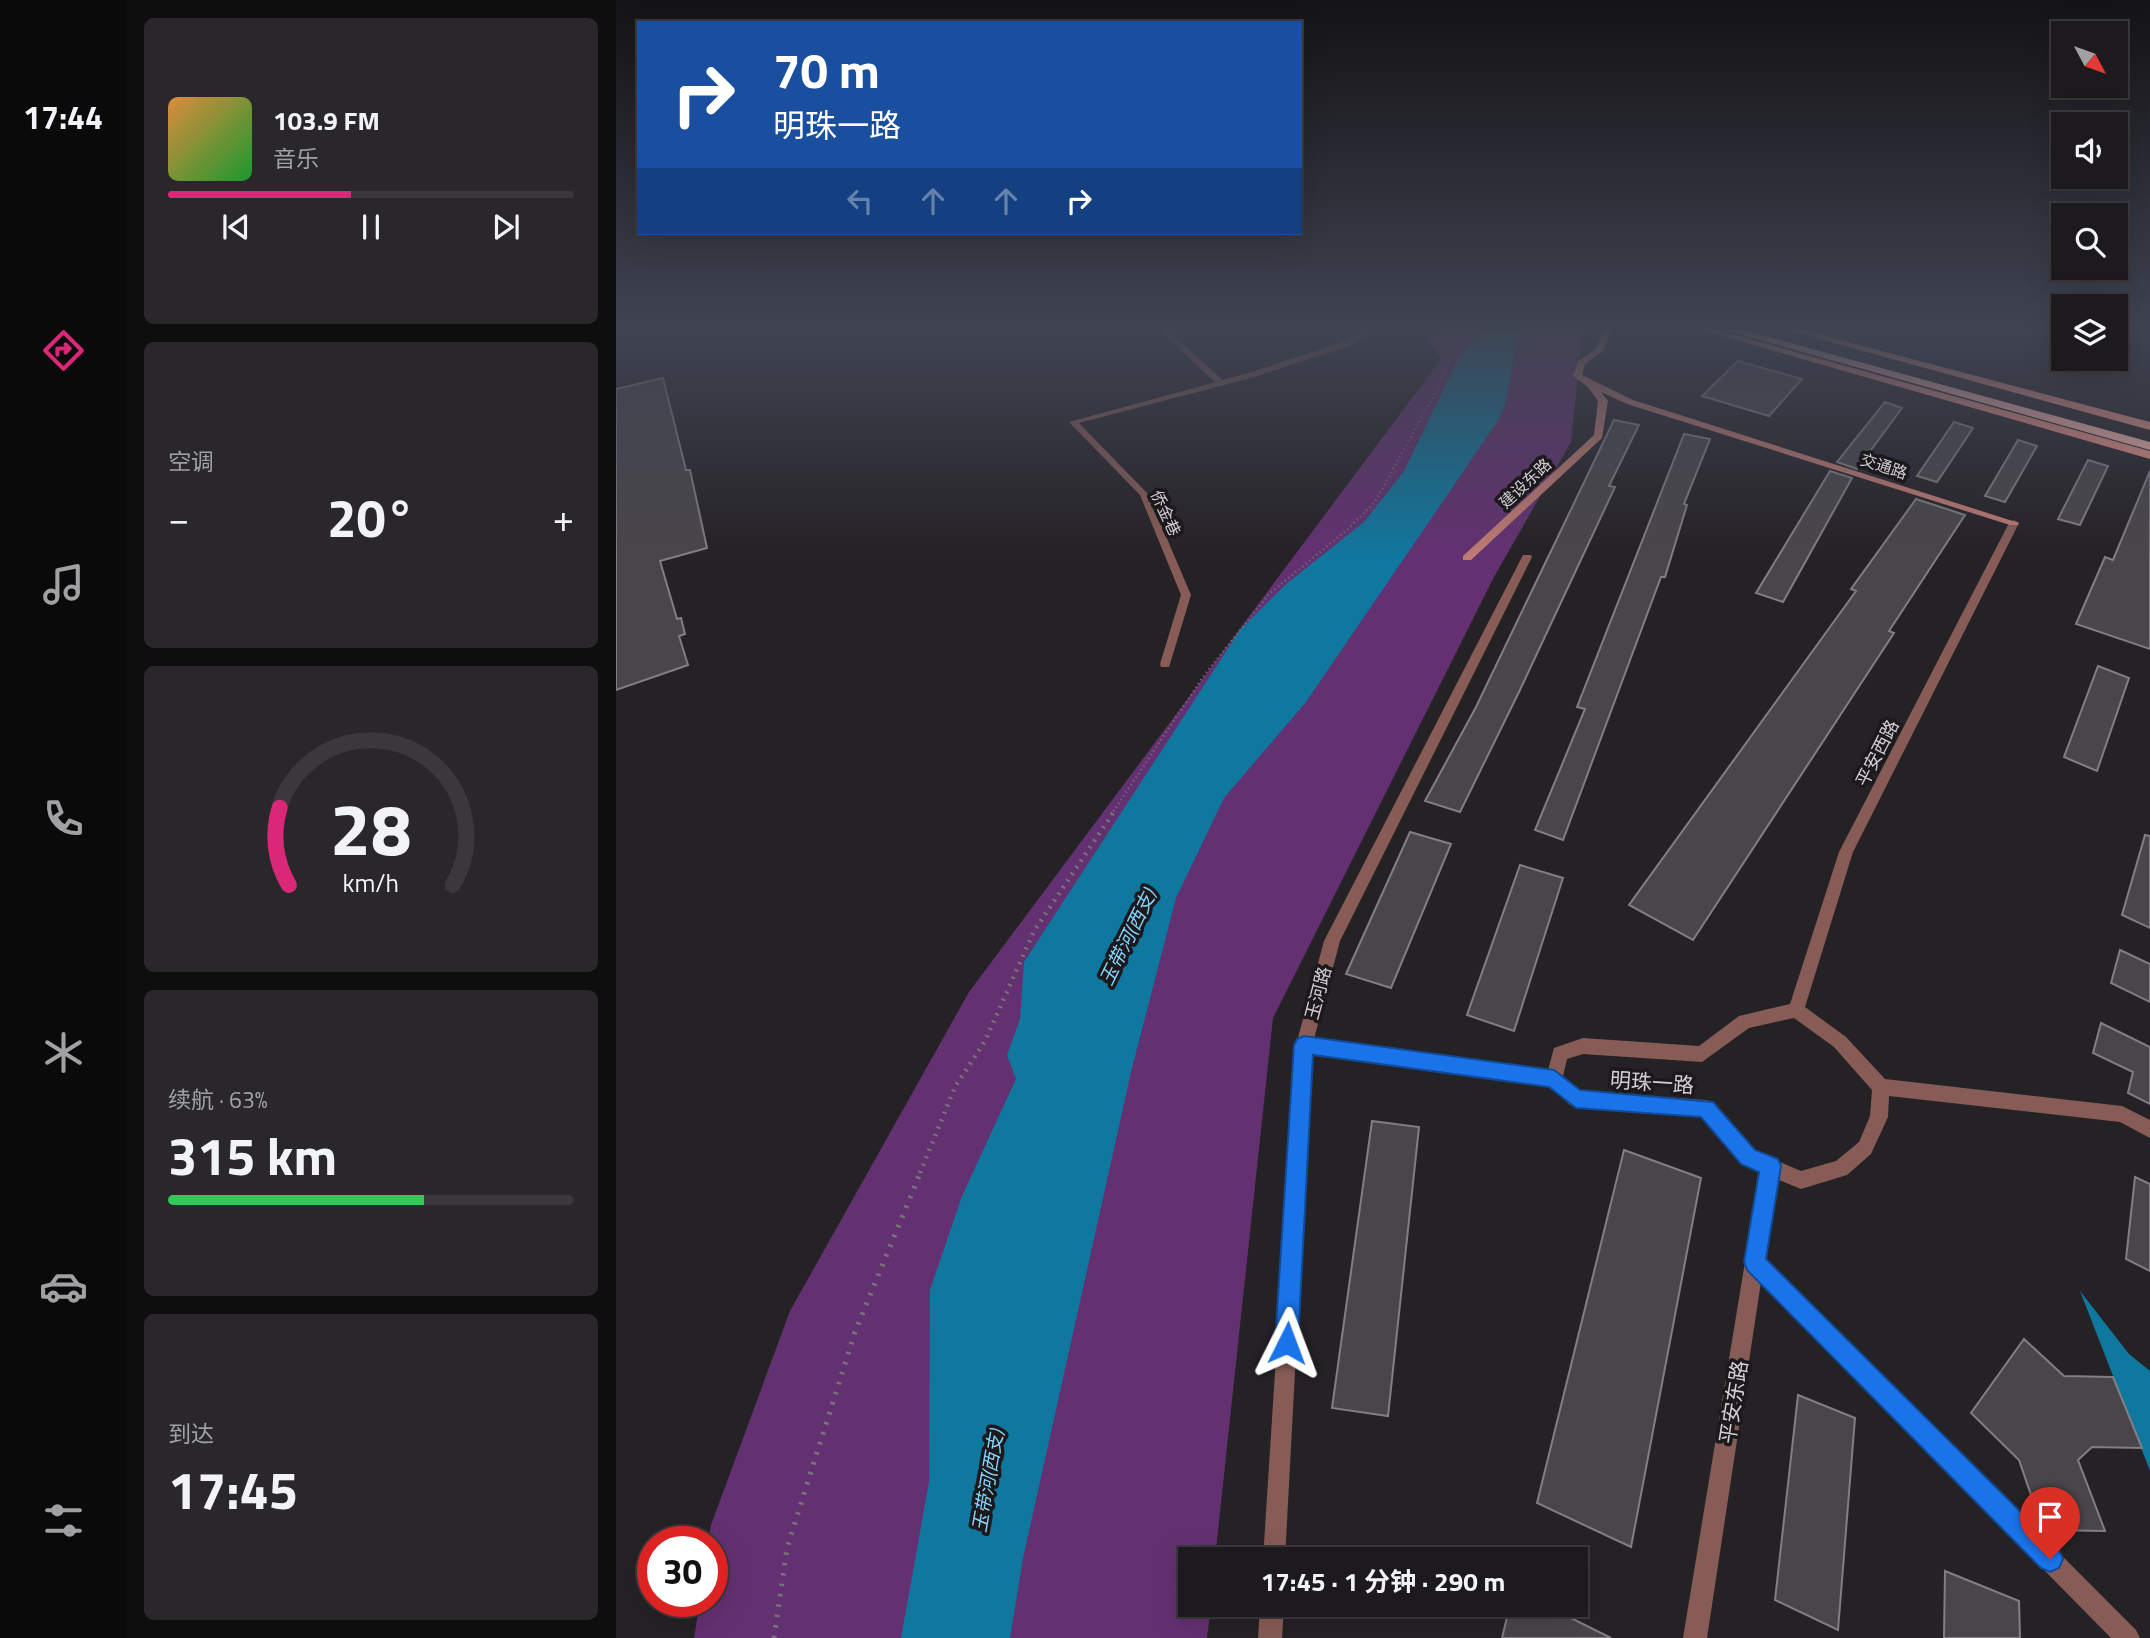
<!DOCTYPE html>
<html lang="zh">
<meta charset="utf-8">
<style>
body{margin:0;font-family:"Titillium Web","Noto Sans SC",sans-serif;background:#292729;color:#f1f3f6;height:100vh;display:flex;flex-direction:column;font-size:26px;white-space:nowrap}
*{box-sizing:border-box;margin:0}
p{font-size:23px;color:#a0a1a3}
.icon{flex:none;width:38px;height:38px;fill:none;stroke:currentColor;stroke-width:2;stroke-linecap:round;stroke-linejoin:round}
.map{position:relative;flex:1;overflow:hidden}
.details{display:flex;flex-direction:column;gap:18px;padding:18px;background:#0f0e0f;width:490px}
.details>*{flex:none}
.top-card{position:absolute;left:21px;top:21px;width:665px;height:214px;border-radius:0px;box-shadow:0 7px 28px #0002,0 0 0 2px #3a383b;background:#1a4fa0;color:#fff;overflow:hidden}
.needle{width:46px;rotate:131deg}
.tools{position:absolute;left:1435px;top:21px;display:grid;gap:14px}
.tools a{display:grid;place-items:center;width:77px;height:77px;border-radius:0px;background:#1c1a1c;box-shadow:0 7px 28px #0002,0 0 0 2px #3a383b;font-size:35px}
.speed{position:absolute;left:21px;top:1526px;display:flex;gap:14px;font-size:35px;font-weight:700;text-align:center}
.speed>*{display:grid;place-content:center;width:91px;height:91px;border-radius:50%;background:#1c1a1c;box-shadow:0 7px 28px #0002,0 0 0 2px #3a383b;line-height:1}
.speed .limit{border:10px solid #d22;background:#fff;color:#111}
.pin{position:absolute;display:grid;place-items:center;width:60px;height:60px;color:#fff;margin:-72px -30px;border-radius:50% 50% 50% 0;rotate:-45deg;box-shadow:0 0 7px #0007}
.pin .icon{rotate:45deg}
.me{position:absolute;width:77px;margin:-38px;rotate:3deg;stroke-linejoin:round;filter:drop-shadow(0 0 5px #0008)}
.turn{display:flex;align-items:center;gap:24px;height:147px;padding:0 21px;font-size:32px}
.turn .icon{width:91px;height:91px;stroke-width:2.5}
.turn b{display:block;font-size:49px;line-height:60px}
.lanes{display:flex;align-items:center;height:66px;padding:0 21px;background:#0003;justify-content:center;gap:35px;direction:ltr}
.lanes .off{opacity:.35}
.big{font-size:52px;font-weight:700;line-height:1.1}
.details .card{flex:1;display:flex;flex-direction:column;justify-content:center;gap:10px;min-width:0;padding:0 24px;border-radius:10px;background:#292729}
.details .dial{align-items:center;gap:0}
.dial svg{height:182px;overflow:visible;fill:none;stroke:#3a383b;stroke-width:7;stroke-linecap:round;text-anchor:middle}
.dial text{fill:#f1f3f6;stroke:none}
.song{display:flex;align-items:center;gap:21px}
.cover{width:84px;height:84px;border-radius:10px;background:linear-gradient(135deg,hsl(30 70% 55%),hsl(130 70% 35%))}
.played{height:7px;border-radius:4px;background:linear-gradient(90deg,#db2777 45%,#3a383b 45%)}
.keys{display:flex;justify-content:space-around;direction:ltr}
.heat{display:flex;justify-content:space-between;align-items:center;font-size:38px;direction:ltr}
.charge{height:10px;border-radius:5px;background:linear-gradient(90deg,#34c759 63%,#3a383b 0)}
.trip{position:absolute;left:562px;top:1547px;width:410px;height:70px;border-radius:0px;background:#1c1a1c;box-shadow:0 7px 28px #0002,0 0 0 2px #3a383b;font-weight:700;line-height:70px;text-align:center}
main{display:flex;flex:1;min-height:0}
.tabs{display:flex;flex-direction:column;width:126px;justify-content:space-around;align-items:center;background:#0b0a0b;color:#a0a1a3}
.tabs .icon{width:49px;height:49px}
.tabs .active{color:#db2777}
.tabs b{font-size:32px;color:#f1f3f6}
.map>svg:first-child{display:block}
.green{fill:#633171}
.water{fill:#10779e}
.building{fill:#49464a;stroke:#827e83;stroke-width:2}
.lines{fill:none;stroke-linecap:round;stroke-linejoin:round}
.path-far2{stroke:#777478;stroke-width:2.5;stroke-dasharray:1 3.5;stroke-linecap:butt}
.path-far1{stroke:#777478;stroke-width:4.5;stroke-dasharray:2 6;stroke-linecap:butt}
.path{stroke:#777478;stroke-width:5;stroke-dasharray:2.5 8;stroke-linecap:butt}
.lane{fill:#875c56;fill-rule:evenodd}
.street{fill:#875c56;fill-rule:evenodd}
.secondary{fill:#c07b73;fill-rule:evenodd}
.primary{fill:#ed9388;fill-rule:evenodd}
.highway{fill:#fab8af;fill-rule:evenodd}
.route{fill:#1a73e8;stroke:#114b97;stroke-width:2}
.labels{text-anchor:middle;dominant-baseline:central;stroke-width:7;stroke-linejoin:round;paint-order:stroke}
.far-street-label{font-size:16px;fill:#d2d0d3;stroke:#1c191d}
.street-label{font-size:18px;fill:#d2d0d3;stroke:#1c191d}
.water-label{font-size:19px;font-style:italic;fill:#85d5fc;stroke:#1c191d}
.near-street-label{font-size:21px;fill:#d2d0d3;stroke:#1c191d}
</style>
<main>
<nav class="tabs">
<b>17:44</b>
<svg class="icon active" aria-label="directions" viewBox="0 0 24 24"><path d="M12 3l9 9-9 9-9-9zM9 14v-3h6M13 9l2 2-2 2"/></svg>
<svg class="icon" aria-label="music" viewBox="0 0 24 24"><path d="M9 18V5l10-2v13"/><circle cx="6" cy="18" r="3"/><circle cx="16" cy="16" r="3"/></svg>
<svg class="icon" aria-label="phone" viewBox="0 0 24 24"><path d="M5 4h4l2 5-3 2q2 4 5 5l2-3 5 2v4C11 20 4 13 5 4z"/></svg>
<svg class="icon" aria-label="climate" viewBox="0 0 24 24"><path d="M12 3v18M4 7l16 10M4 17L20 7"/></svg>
<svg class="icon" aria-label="car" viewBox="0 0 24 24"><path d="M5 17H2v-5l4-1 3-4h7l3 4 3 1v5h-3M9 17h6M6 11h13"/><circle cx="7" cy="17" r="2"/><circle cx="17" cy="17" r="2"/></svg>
<svg class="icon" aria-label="filters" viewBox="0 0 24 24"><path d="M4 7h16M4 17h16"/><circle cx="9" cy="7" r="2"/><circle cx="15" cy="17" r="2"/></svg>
</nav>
<section class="details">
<div class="card">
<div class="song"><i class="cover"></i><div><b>103.9 FM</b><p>音乐</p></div></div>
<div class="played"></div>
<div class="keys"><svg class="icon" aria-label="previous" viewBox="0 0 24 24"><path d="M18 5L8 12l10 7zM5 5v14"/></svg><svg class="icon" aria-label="pause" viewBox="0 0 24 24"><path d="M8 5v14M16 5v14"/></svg><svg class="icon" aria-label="next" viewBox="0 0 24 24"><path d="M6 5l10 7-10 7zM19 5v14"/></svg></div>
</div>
<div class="card"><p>空调</p>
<div class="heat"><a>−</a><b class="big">20°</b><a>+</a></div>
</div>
<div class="card dial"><svg viewBox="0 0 100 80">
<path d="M14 69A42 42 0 1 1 86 69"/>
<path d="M14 69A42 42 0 0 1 10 35" stroke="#db2777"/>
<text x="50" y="56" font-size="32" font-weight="700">28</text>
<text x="50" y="72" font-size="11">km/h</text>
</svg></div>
<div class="card"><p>续航 · 63%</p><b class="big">315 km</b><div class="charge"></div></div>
<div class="card"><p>到达</p><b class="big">17:45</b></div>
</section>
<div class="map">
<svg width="1534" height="1638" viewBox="0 0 1534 1638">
<rect width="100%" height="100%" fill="#252226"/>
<path class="green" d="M828,328H967L955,442L878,577L657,1018L599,1559H574V1605H595L591,1638H78L84,1601H96V1542H92L95,1525L174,1311L353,992L825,359L812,340Z"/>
<path class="water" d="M866,328H919L901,343L889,405L881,422L690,702L608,798L560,898L515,1072L407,1558L394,1638H285L313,1482L314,1290L346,1196L400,1079L391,1055L404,1019L408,962L624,630L669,585L748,522L788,471L842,360Z
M1464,1291L1513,1354L1534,1371V1471Z"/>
<path class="building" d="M1122,361L1186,379L1153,416L1086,396Z
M47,378L70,470H74L91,548L44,561L61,619L65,618L69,634L63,636L72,665L0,690V389Z
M1269,402L1286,408L1241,469L1221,462Z
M998,420L1023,425L993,486L999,487L903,692L844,812L809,801L860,707Z
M1338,422L1357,428L1321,482L1301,476Z
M1068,434L1094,439L1068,504L1071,505L1049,577H1045L947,840L919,830L969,709L961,707Z
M1402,440L1421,446L1389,502L1369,496Z
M1472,460L1492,466L1464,525L1442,519Z
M1214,471L1236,478L1167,602L1140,593Z
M1534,471V649L1460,624L1489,557L1497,560Z
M1300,499L1349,515L1273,631L1278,633L1077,940L1013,905L1240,591L1235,589Z
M1482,666L1513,678L1481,771L1448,757Z
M794,832L835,844L775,988L730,974Z
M1529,835L1534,836V928L1506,915Z
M904,865L947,878L898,1031L851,1015Z
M1504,950L1534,964V1002L1495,983Z
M1485,1023L1534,1047V1104L1512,1093L1517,1072L1477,1053Z
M756,1121L803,1127L772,1416L716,1408Z
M1008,1150L1085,1178L1015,1547L921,1503Z
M1519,1177L1534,1184V1271L1510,1259Z
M1408,1339L1448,1376L1497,1377L1526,1448L1476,1447L1462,1460L1489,1531L1427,1530L1403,1460L1355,1413Z
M1182,1395L1239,1418L1222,1630L1159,1600Z
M1329,1571L1403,1601L1404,1638H1328Z
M894,1605H929L995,1638H886Z"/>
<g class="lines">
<path class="path-far2" d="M1048,328L1073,335
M495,815L589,674L653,594L731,530L759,502L818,395L840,346L853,328"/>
<path class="path-far1" d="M304,1173L339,1087L369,1041L418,931L497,813"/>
<path class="path" d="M158,1638L171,1548L239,1332L305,1171"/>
<path class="lane" d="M752,328H760L733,346L635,378L463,423L532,494L575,595L554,664L553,667H545L544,664L565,595L524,495L453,422L629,374L727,342Z"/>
<path class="street" d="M541,328H549L608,381V385H602Z
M1398,520L1403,523L1237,852L1189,1007L1230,1037L1269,1079L1506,1106L1534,1120V1138L1504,1122L1273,1096L1272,1117L1255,1154L1231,1175L1185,1189L1161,1179L1149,1258L1520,1630L1524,1638H1495L1145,1282L1091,1638H1067L1144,1171L1126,1163L1086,1116L960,1107L954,1105L934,1087L696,1054L669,1559H647L680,1045L708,941L907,555H915L916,557L724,941L698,1039L932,1070L938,1048L967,1038L1083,1046L1123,1016L1174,1004L1223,852L1393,523ZM1178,1018L1218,1047L1256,1090L1254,1116L1243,1142L1220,1161L1185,1171L1138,1151L1096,1102L1090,1100L964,1091L947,1076L951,1059L967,1054L1086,1062L1133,1028Z
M644,1605H668L666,1638H642Z"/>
<path class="secondary" d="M988,328H996L987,351L969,364L966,375L1017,400L1403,523L1402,525H1394L1011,404L985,392L992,401L986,438L855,560H847V556L978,435L982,401L972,387L957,376L962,361L979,350Z"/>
<path class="primary" d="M1079,328H1094L1534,451V459Z
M1164,328H1179L1534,422V430Z"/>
<path class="highway" d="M1102,328H1120L1534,442V450Z"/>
</g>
<linearGradient id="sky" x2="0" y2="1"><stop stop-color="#141315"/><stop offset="0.59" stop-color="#404452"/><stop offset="1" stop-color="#404452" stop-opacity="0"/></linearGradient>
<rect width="1534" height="557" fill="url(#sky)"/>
<path class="route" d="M688,1036L938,1070L964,1090L1097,1102L1139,1150L1162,1159L1165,1166L1150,1259L1443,1550L1447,1559L1443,1568L1434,1572L1425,1568L1131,1270L1128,1262L1143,1172L1125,1164L1085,1117L960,1108L933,1087L697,1055L682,1343L679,1351L671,1354L662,1351L659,1343L678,1045L681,1039Z"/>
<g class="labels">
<g class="far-street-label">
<text transform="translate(1268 466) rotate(18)">交通路</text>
<text transform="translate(909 483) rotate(-43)">建设东路</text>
<text transform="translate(550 513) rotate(65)">侨金巷</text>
</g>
<g class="street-label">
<text transform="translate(1261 753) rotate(-63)">平安西路</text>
<text transform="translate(702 993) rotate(-75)">玉河路</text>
</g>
<g class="water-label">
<text transform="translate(511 937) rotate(-64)">玉带河(西支)</text>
<text transform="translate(371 1481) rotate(-80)">玉带河(西支)</text>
</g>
<g class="near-street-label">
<text transform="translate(1036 1082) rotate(4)">明珠一路</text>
<text transform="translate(1117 1402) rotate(-81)">平安东路</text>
</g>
</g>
</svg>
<div class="tools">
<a><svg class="needle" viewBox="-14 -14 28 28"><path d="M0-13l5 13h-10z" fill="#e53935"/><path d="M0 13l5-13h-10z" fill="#a0a1a3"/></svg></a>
<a><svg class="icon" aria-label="sound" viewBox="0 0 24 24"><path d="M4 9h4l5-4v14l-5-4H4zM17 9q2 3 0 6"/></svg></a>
<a><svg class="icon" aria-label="search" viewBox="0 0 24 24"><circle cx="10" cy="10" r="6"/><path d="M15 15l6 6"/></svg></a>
<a><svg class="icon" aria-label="layers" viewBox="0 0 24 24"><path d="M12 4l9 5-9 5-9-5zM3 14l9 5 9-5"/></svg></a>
</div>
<div class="speed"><div class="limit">30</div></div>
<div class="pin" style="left:1434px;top:1559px;background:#d93025"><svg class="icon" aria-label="arrive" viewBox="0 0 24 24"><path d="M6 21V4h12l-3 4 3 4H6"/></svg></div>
<svg class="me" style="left:671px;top:1343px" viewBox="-20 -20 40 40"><path d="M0-17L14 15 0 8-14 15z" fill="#1a73e8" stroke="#fff" stroke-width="4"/></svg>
<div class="trip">17:45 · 1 分钟 · 290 m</div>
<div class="top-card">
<div class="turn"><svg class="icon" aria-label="right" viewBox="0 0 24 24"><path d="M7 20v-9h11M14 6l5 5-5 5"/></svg><div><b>70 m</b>明珠一路</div></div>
<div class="lanes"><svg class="icon off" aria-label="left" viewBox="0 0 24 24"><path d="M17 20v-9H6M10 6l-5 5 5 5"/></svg><svg class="icon off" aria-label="ahead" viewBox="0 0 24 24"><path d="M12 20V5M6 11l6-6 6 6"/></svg><svg class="icon off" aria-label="ahead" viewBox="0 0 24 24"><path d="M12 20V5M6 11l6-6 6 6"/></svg><svg class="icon" aria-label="right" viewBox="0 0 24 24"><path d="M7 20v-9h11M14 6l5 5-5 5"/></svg></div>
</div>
</div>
</main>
